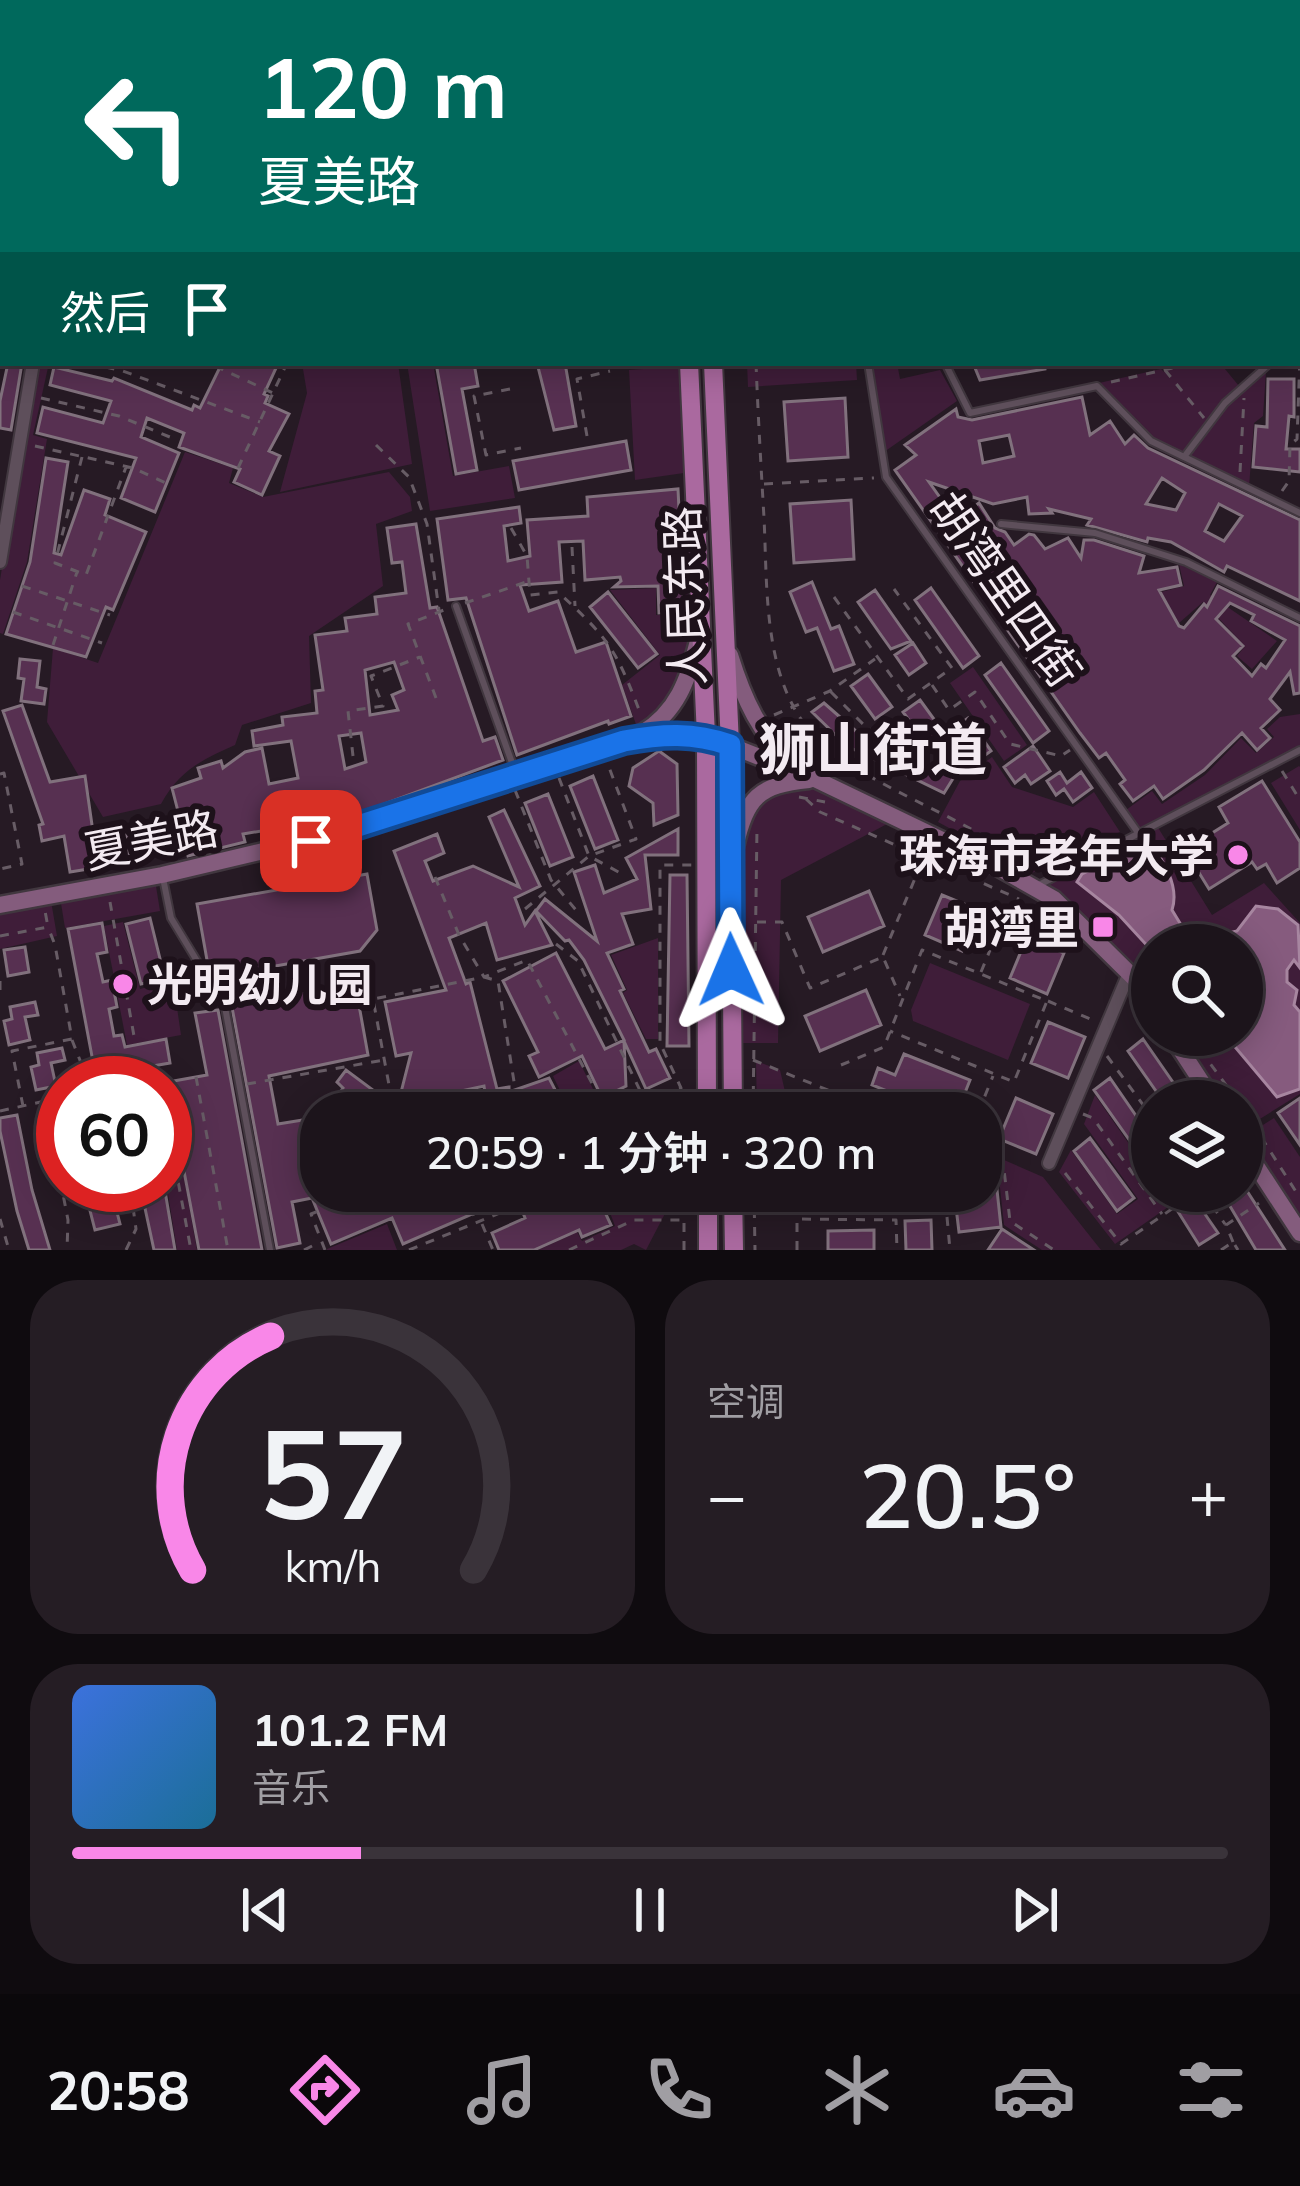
<!DOCTYPE html>
<html lang="zh">
<meta charset="utf-8">
<style>
body{margin:0;font-family:Mulish,"Noto Sans SC",sans-serif;background:#251d24;color:#f1f3f6;height:100vh;display:flex;flex-direction:column;font-size:45px;white-space:nowrap}
*{box-sizing:border-box;margin:0}
p{font-size:39px;color:#a09ea3}
.icon{flex:none;width:66px;height:66px;fill:none;stroke:currentColor;stroke-width:2;stroke-linecap:round;stroke-linejoin:round}
.map{position:relative;height:1250px;overflow:hidden}
.sheet{display:flex;flex-direction:column;gap:30px;padding:30px;background:#0f0b0f;flex:1}
.sheet>*{flex:none}
.hud{position:absolute;left:0px;top:0px;width:1302px;height:366px;box-shadow:0 6px 30px #0003,0 0 0 3px #3a333a;background:#00695c;color:#fff;overflow:hidden}
.fabs{position:absolute;left:1131px;top:924px;display:grid;gap:24px}
.fabs a{display:grid;place-items:center;width:132px;height:132px;border-radius:50%;background:#1c141b;box-shadow:0 6px 30px #0003,0 0 0 3px #3a333a;font-size:60px}
.speed{position:absolute;left:36px;top:1056px;display:flex;gap:24px;font-size:60px;font-weight:700;text-align:center}
.speed>*{display:grid;place-content:center;width:156px;height:156px;border-radius:50%;background:#1c141b;box-shadow:0 6px 30px #0003,0 0 0 3px #3a333a;line-height:1}
.speed .limit{border:18px solid #d22;background:#fff;color:#111}
.pin{position:absolute;display:grid;place-items:center;width:102px;height:102px;color:#fff;margin:-51px;border-radius:24px;box-shadow:0 6px 18px #0006}
.me{position:absolute;width:132px;margin:-66px;rotate:359deg;stroke-linejoin:round;filter:drop-shadow(0 0 9px #0008)}
.turn{display:flex;align-items:center;gap:42px;height:252px;padding:0 60px;font-size:54px}
.turn .icon{width:156px;height:156px;stroke-width:2.5}
.turn b{display:block;font-size:84px;line-height:102px}
.then{display:flex;align-items:center;height:114px;padding:0 60px;background:#0003;gap:24px;font-size:45px}
.big{font-size:90px;font-weight:600;line-height:1.1}
.sheet .widget{flex:1;display:flex;flex-direction:column;justify-content:center;gap:18px;min-width:0;padding:0 42px;border-radius:48px;background:#251d24}
.sheet .dial{align-items:center;gap:0}
.dial svg{height:312px;overflow:visible;fill:none;stroke:#3a333a;stroke-width:7;stroke-linecap:round;text-anchor:middle}
.dial text{fill:#f1f3f6;stroke:none}
.song{display:flex;align-items:center;gap:36px}
.cover{width:144px;height:144px;border-radius:18px;background:linear-gradient(135deg,hsl(220 70% 55%),hsl(200 70% 35%))}
.played{height:12px;border-radius:6px;background:linear-gradient(90deg,#f987e8 25%,#3a333a 25%)}
.keys{display:flex;justify-content:space-around;direction:ltr}
.heat{display:flex;justify-content:space-between;align-items:center;font-size:66px;direction:ltr}
.sheet .tiles{flex:1;display:grid;gap:30px;grid-template-columns:1fr 1fr}
.widget:last-child{grid-column:span 2}
.trip{position:absolute;left:300px;top:1092px;width:702px;height:120px;border-radius:48px;background:#1c141b;box-shadow:0 6px 30px #0003,0 0 0 3px #3a333a;font-weight:600;line-height:120px;text-align:center}
.tabs{display:flex;height:192px;justify-content:space-around;align-items:center;background:#0b080b;color:#a09ea3}
.tabs .icon{width:84px;height:84px}
.tabs .current{color:#f987e8}
.tabs b{font-size:54px;color:#f1f3f6}
.map>svg:first-child{display:block}
.green{fill:#3f1d39}
.water{fill:#865b7e;stroke:#a786a0;stroke-width:3}
.building{fill:#573051;stroke:#81717d;stroke-width:3;fill-rule:evenodd}
.lines{fill:none;stroke-linecap:round;stroke-linejoin:round}
.lane-casing{stroke:#41373f;stroke-width:10}
.street-casing{stroke:#41373f;stroke-width:16}
.secondary-casing{stroke:#41373f;stroke-width:21}
.primary-casing{stroke:#41373f;stroke-width:22}
.path{stroke:#675c65;stroke-width:3;stroke-dasharray:9 9;stroke-linecap:butt}
.lane{stroke:#5e4f5b;stroke-width:6}
.street{stroke:#5e4f5b;stroke-width:12}
.secondary{stroke:#845c7d;stroke-width:16}
.primary{stroke:#aa699f;stroke-width:18}
.route-casing{stroke:#114b97;stroke-width:30}
.route{stroke:#1a73e8;stroke-width:21}
.poi-dot{fill:#f987e8;stroke:#1d111a;stroke-width:4.5}
.labels{text-anchor:middle;dominant-baseline:central;stroke-width:12;stroke-linejoin:round;paint-order:stroke}
.street-label{font-size:45px;fill:#f3eaf1;stroke:#1d111a}
.poi-label{font-size:45px;font-weight:bold;fill:#f3eaf1;stroke:#1d111a;text-anchor:end}
.district-label{font-size:57px;font-weight:bold;fill:#f3eaf1;stroke:#1d111a}
</style>
<div class="map">
<svg width="1300" height="1250" viewBox="0 0 1300 1250">
<rect width="100%" height="100%" fill="#261a24"/>
<path class="green" d="M35,363H49L33,435L47,439L27,562L3,634L0,633V580Z
M302,363H398L412,464L280,492L307,393Z
M407,363H433L453,476L509,466L515,498L430,511Z
M747,363H856L857,380L748,387Z
M871,363H897L900,379L940,370L957,401L884,452Z
M1163,363H1220L1239,386L1222,400L1183,454L1153,438L1099,383L1161,369L1164,372Z
M685,366L691,472L635,480L629,370Z
M1266,372L1263,416L1254,423L1249,487L1190,456L1228,404Z
M185,452L233,468L229,483L263,497L389,472L410,497L412,511L376,524L383,586L309,636L311,703L242,725L235,745C201,760 179,771 161,804L103,817L47,722L53,648L98,663Z
M694,527L697,626L687,662L678,661L689,665L670,703L638,730L622,685L660,655L610,590L656,588V615L685,614L682,529Z
M1179,564L1217,582L1210,595L1277,641L1252,669L1237,656L1245,646L1203,602L1179,623L1161,592L1184,586Z
M973,667L1027,745L1004,761L950,683Z
M1300,714V748L1140,830L1126,810L1152,791L1162,804L1205,775L1241,738L1256,753L1274,737L1267,729L1280,717Z
M992,757L1012,787L1073,807L1094,792L1120,832L1032,873L938,822L960,781Z
M1299,766L1300,767V830L1271,783Z
M815,788L887,824L781,880L778,1043H739C739,984 728,871 752,818C763,793 791,789 815,788Z
M1157,826L1212,915L1264,883L1300,923V1094L1242,1130V1101H1218L1174,1035H1242V945H1152V1002L1037,887Z
M155,880L160,911L65,928L60,897Z
M51,901L57,936L0,949V910Z
M123,922L140,989L173,980L181,1035L127,1045L104,926Z
M658,938V1039H646L623,993L627,990L611,955Z
M930,963L1030,1004L1008,1060L913,1021L911,1010Z
M579,1061L600,1103V1113H571L553,1076Z
M756,1061L780,1070L790,1113H757Z
M1095,1095L1152,1177V1191H1162L1171,1205L1115,1244L1059,1172L1071,1150L1117,1214L1138,1199L1084,1124Z
M1274,1118L1300,1157V1215L1247,1135Z
M981,1150L1043,1177L1101,1250H1042L1004,1225L997,1160L981,1161Z
M183,1173L197,1250H177L165,1175Z
M757,1191H844L855,1199L893,1191H951L952,1207L757,1209Z
M606,1202H671L646,1250L634,1244L621,1250H538L577,1232L582,1241L615,1226Z
M387,1224L397,1250H327V1249Z"/>
<path class="water" d="M1149,841C1163,860 1180,886 1172,910L1186,933L1209,943L1215,936L1237,931L1256,906L1278,909L1298,925L1300,968L1294,960L1287,970V982L1297,990L1294,1005L1300,1012V1089L1277,1097L1225,1035H1242V945H1152V951L1119,915L1077,882L1082,874Z"/>
<path class="building" d="M8,363H22L11,430L0,428V401Z
M222,363L277,366L264,394L268,396L265,403L289,414L269,451L280,456L262,495L234,482L240,469L179,447L184,433L147,418L141,437L179,453L155,512L121,498L136,458L37,433L43,407L103,423L111,401L50,385L54,367L112,381L114,378L192,410L194,405L200,408Z
M436,363H474L478,386L462,389L477,470L456,474Z
M537,363H565L576,426L554,430Z
M973,363H1045V369L980,380Z
M1268,379H1294V417L1289,416L1286,449H1300V472L1253,467L1256,426L1267,427Z
M1082,397L1090,435L1110,421L1125,444L1134,435L1148,448L1300,520V601L1227,566L1224,572L1171,542L1148,538L1147,542L1087,525L1091,519L1049,509L1052,513L1029,514L1027,497L993,504L929,482L956,520L979,503L995,528L1005,532L1014,545L1029,534L1034,535L1045,549L1068,538L1081,558L1084,540H1094L1144,556L1139,573L1177,567L1181,585L1159,590L1179,626L1184,628L1204,604L1207,607L1218,586L1300,626V693L1294,694L1290,672L1270,699L1280,710L1261,728L1270,738L1257,750L1242,733L1204,770L1163,799L1154,786L1133,801L1120,784L1125,780L1106,753L1099,758L1080,733L895,470L916,455L905,445L956,409L958,417L972,420ZM1009,435L1014,456L983,463L979,441ZM1162,478L1185,493L1176,510L1146,504ZM1219,504L1242,516L1224,541L1205,531ZM1230,603L1254,615L1251,621L1285,640L1266,668L1261,664L1252,676L1233,656L1243,646L1216,619Z
M845,398L848,457L788,461L784,402Z
M626,441L631,470L519,490L513,461Z
M46,458L68,462L54,553L61,555L84,490L110,499L105,515L146,532L113,610L106,607L86,657L6,634L30,562Z
M678,489L684,611L659,613L658,586L614,587L621,581L620,577L585,580L583,541L559,542L562,582L520,585L529,611L558,601L576,652L606,642L631,716L609,724L608,721L517,755L466,598L448,600L437,519L519,507L521,523L504,526L508,561L530,556L527,520L588,516L587,497Z
M851,500L854,559L794,563L790,504Z
M416,524L430,608L437,607L483,741L495,737L503,760L352,816L243,834L245,842L188,856L185,846L130,857L125,830L180,819L172,788L201,778L198,768L221,761L223,768L245,752L262,748L269,784L298,778L291,741L254,746L252,731L283,725L282,717L317,713L315,691L323,690L315,635L347,631L345,618L377,614L375,597L406,593L402,562L392,563L387,528ZM394,662L404,690L392,695L398,710L370,715L365,670ZM361,733L366,762L345,769L339,736Z
M812,582L831,629L839,626L854,664L834,671L817,628L806,632L790,592Z
M931,588L979,656L963,668L915,600Z
M875,590L903,630L911,641L891,649L881,635L858,602Z
M608,592L657,654L638,668L590,607Z
M913,643L926,663L909,675L895,655Z
M20,659L40,661L37,687L46,689L44,704L21,701L24,679L18,678Z
M1001,663L1049,731L1033,743L985,675Z
M868,674L892,707L875,719L851,686Z
M920,700L944,733L927,745L903,712Z
M824,703L857,732L905,762L897,751L954,777L944,793L847,746L812,712Z
M22,705L50,782L85,776L96,853L116,849L119,864L70,872L64,836L42,841L39,825L43,824L3,711Z
M968,718L991,751L974,763L951,730Z
M1033,746L1050,771L1031,784L1025,775L1015,783L1004,767Z
M659,751L677,764L678,815L654,825L653,803L629,786L633,768Z
M1060,772L1067,783L1081,772L1092,788L1073,802L1064,789L1056,795L1047,781Z
M593,776L618,840L595,849L570,786Z
M1262,781L1300,842V868L1277,883L1266,864L1257,869L1252,862L1209,889L1185,850L1228,823L1219,807Z
M548,794L573,857L550,866L525,803Z
M504,810L540,886L515,898L525,925L535,911L552,945L497,960L486,923L449,938L466,984L470,982L497,1089L509,1087V1092L549,1078L567,1113H488L484,1086L447,1094L443,1113H327L343,1088L337,1082L346,1070L397,1108L411,1053L396,1056L385,1002L446,990L394,851L437,834L444,853L425,861L433,881L473,866L519,887L489,817Z
M678,829V855H645L651,909L622,914L633,944L607,953L624,989L620,991L649,1052L656,1049L670,1078L646,1089L624,1041L626,1086L602,1098L582,1056L539,1077L529,1056L538,1052L503,981L556,953L605,1049L624,1040L584,960L569,940L565,941L536,911L545,899L597,941L574,872L595,865L604,893L637,879L626,858Z
M367,874L377,930L360,951L230,974L207,960L197,904Z
M670,875H687L689,1046H667Z
M869,891L884,926L823,952L808,917Z
M942,895L979,910L962,951L925,935Z
M150,918L165,979L141,984L126,924Z
M102,923L107,952L97,954L103,982L112,980L117,1007L109,1009L114,1036L122,1035L125,1047L166,1039L170,1063L124,1071L128,1083H97L68,929Z
M1027,937L1064,953L1047,994L1010,978Z
M25,947L29,972L8,976L4,950Z
M355,983L368,1055L269,1076L278,1124L321,1117V1191H333L336,1208L375,1192L379,1202L405,1191H550L559,1212L597,1195L611,1225L582,1237L579,1230L534,1250H499L492,1233L525,1218L516,1195L403,1244L392,1218L331,1244L312,1198L292,1202L300,1243L277,1248L231,1002Z
M866,990L881,1025L820,1051L805,1016Z
M35,1002L38,1015L25,1017L30,1040L9,1045L4,1021L12,1019L10,1007Z
M218,1010L262,1250H199L179,1145L168,1082L207,1075L195,1013Z
M1048,1022L1085,1037L1068,1078L1031,1063Z
M1143,1039L1186,1101H1163L1128,1051Z
M62,1048L65,1060L51,1063L56,1086L36,1090L31,1067L39,1065L37,1053Z
M904,1054L970,1080L957,1113H941L872,1085L878,1068L895,1075Z
M1110,1078L1152,1139V1172L1094,1090Z
M833,1097L837,1113H784V1109Z
M1016,1098L1053,1114L1036,1154L999,1139Z
M1300,1098V1145L1278,1113Z
M17,1115L32,1190L50,1250H29L17,1211L0,1131V1118Z
M1090,1138L1134,1198L1117,1211L1074,1151Z
M994,1162L1001,1227L959,1232L954,1191H981V1163Z
M110,1185L120,1224L95,1230L85,1191Z
M140,1185H164L175,1250H154Z
M1165,1191H1189L1218,1233L1199,1245Z
M1221,1191H1247L1285,1250H1256Z
M931,1220L932,1250H906L905,1221Z
M1002,1229L1034,1250H988Z
M874,1230V1250H828V1231Z"/>
<g class="lines">
<g class="lane-casing">
<path id="lane" d="M1063,0L1064,3
M290,3L291,0
M769,3L773,0
M1299,135H1300
M0,142H3
M1299,273L1300,272
M1299,348H1300
M868,363L886,477L1139,834
M945,363L970,413L1097,386L1151,441L1300,513
M1184,457L1225,403L1270,363
M1001,524L1095,533L1186,562L1300,618
M456,606L516,774
M163,878L171,918L225,1007L270,1250
M1037,886L1300,750"/>
</g>
<g class="street-casing">
<path id="street" d="M46,0L47,3
M0,562L33,363
M1049,1163L1129,973"/>
</g>
<g class="secondary-casing">
<path id="secondary" d="M730,655C743,697 760,737 795,765
M642,733C677,712 688,680 698,641
M735,847C747,797 758,785 809,780
M0,905L162,875L344,832L624,741L664,733L706,736L815,779L992,864L1054,899L1134,978L1152,1006
M1171,1035L1214,1101
M1242,1144L1300,1233"/>
</g>
<g class="primary-casing">
<path id="primary" d="M493,0L495,3
M524,0L526,3
M689,363L706,736L707,1113
M713,363L730,745L733,1113
M708,1191V1250
M733,1191L734,1250"/>
</g>
<path class="path" d="M374,0L376,3
M471,0L473,3
M565,0L568,3
M621,0L623,3
M706,0L708,3
M364,3L365,0
M575,3L579,0
M0,47L3,71
M1299,176L1300,177
M1299,203L1300,201
M0,218L3,199
M0,271L3,280
M0,286L3,284
M0,313L3,291
M88,363L123,371L260,422
M756,363C758,415 761,466 764,518C768,597 761,702 835,754C896,798 969,819 1032,868
M215,366L273,393
M1165,370L1204,418
M1111,382L1195,363
M510,389L474,396L486,455L521,448
M41,398L119,416L177,440
M587,436L577,379L610,371
M376,445L409,477L427,524L439,610
M35,446L133,468L166,483
M82,457L55,563L86,575L126,467
M238,468L287,363
M1240,472L1244,398
M764,484L874,478
M1282,491L1289,481L1290,445L1297,439L1300,356
M511,528L527,556L530,595L558,592C610,640 616,649 641,715
M572,547L575,606
M22,586L110,615
M834,597L908,699L952,668L894,589
M465,603L529,581
M13,612L102,643
M53,645L77,572
M932,685L949,710L975,692L1010,744L1061,756L1070,750
M831,692L867,728L918,750
M436,698L408,624L444,610
M774,715L830,691L875,659
M353,756L348,711L383,706L371,676L420,657
M1282,771L1300,800
M0,774L4,773L22,864L0,869
M559,778L589,856L624,875
M515,790L551,880L580,915
M799,797L825,802
M806,799L820,812L1019,899
M435,877L459,935L484,977L527,960L597,1093V1113
M110,902L134,1036
M525,909L589,856L636,839L607,762
M757,922H782L810,988L883,957L900,996
M0,936L48,927L45,911
M556,944L578,961L646,1103V1113
M883,955L916,876
M981,972L1002,921
M0,981V993
M1048,1001L1095,1021
M72,1040L89,1083
M1200,1050L1238,1101
M1107,1056L1152,1117
M753,1060L885,1113
M841,1065L884,1047L922,950L1047,1001L1014,1082L890,1031
M196,1077L228,1250
M247,1084L384,1060
M46,1101L63,1098
M392,1101L373,999L484,977L498,981L519,1113
M646,1103L681,1088L660,1043V865H692
M23,1106L12,1051L72,1039L55,945L48,927
M1242,1107L1300,1198
M0,1111L45,1101L68,1220L67,1250
M165,1112L191,1250
M753,1113L757,827
M978,1113L993,1076
M1083,1114L1093,1118L1162,1214
M981,1152L1003,1161L1010,1221L1054,1250
M1065,1173L1121,1244L1198,1191
M463,1191L476,1221
M615,1191L629,1196L642,1192
M754,1191L755,1250
M1202,1191L1225,1224
M643,1192L679,1191
M779,1202L941,1200V1191
M947,1217L950,1250
M0,1219L9,1250
M482,1224L493,1250
M1233,1242L1226,1225L1259,1203
M126,1250L136,1229L130,1185
M304,1250L318,1243
M325,1250L311,1214L367,1191
M409,1250L554,1191
M569,1250L634,1220H684
M684,1250V1191
M797,1250V1219L896,1220L897,1250
M1221,1250L1233,1242L1238,1250"/>
<use href="#lane" class="lane"/>
<use href="#street" class="street"/>
<use href="#secondary" class="secondary"/>
<use href="#primary" class="primary"/>
</g>
<g class="lines">
<g class="route-casing">
<path id="route" d="M311,841L624,741C662,734 693,732 730,745L731,970"/>
</g>
<use href="#route" class="route"/>
</g>
<g class="poi-dot">
<circle cx="1238" cy="855" r="12"/>
<rect x="1091" y="915" width="24" height="24" rx="6"/>
<circle cx="123" cy="984" r="12"/>
</g>
<g class="labels">
<g class="street-label">
<text transform="translate(1006 589) rotate(55)">胡湾里四街</text>
<text transform="translate(684 596) rotate(-92)">人民东路</text>
<text transform="translate(151 839) rotate(-11)">夏美路</text>
</g>
<g class="poi-label">
<text x="1214" y="855">珠海市老年大学</text>
<text x="1079" y="927">胡湾里</text>
<text x="147" y="984" text-anchor="start">光明幼儿园</text>
</g>
<g class="district-label">
<text x="873" y="748">狮山街道</text>
</g>
</g>
</svg>
<div class="fabs">
<a><svg class="icon" aria-label="search" viewBox="0 0 24 24"><circle cx="10" cy="10" r="6"/><path d="M15 15l6 6"/></svg></a>
<a><svg class="icon" aria-label="layers" viewBox="0 0 24 24"><path d="M12 4l9 5-9 5-9-5zM3 14l9 5 9-5"/></svg></a>
</div>
<div class="speed"><div class="limit">60</div></div>
<div class="pin" style="left:311px;top:841px;background:#d93025"><svg class="icon" aria-label="arrive" viewBox="0 0 24 24"><path d="M6 21V4h12l-3 4 3 4H6"/></svg></div>
<svg class="me" style="left:731px;top:970px" viewBox="-20 -20 40 40"><path d="M0-17L14 15 0 8-14 15z" fill="#1a73e8" stroke="#fff" stroke-width="4"/></svg>
<div class="trip">20:59 · 1 分钟 · 320 m</div>
<div class="hud">
<div class="turn"><svg class="icon" aria-label="left" viewBox="0 0 24 24"><path d="M17 20v-9H6M10 6l-5 5 5 5"/></svg><div><b>120 m</b>夏美路</div></div>
<div class="then">然后<svg class="icon" aria-label="arrive" viewBox="0 0 24 24"><path d="M6 21V4h12l-3 4 3 4H6"/></svg></div>
</div>
</div>
<section class="sheet">
<div class="tiles">
<div class="widget dial"><svg viewBox="0 0 100 80">
<path d="M14 69A42 42 0 1 1 86 69"/>
<path d="M14 69A42 42 0 0 1 34 9" stroke="#f987e8"/>
<text x="50" y="56" font-size="32" font-weight="700">57</text>
<text x="50" y="72" font-size="11">km/h</text>
</svg></div>
<div class="widget"><p>空调</p>
<div class="heat"><a>−</a><b class="big">20.5°</b><a>+</a></div>
</div>
<div class="widget">
<div class="song"><i class="cover"></i><div><b>101.2 FM</b><p>音乐</p></div></div>
<div class="played"></div>
<div class="keys"><svg class="icon" aria-label="previous" viewBox="0 0 24 24"><path d="M18 5L8 12l10 7zM5 5v14"/></svg><svg class="icon" aria-label="pause" viewBox="0 0 24 24"><path d="M8 5v14M16 5v14"/></svg><svg class="icon" aria-label="next" viewBox="0 0 24 24"><path d="M6 5l10 7-10 7zM19 5v14"/></svg></div>
</div>
</div>
</section>
<nav class="tabs">
<b>20:58</b>
<svg class="icon current" aria-label="directions" viewBox="0 0 24 24"><path d="M12 3l9 9-9 9-9-9zM9 14v-3h6M13 9l2 2-2 2"/></svg>
<svg class="icon" aria-label="music" viewBox="0 0 24 24"><path d="M9 18V5l10-2v13"/><circle cx="6" cy="18" r="3"/><circle cx="16" cy="16" r="3"/></svg>
<svg class="icon" aria-label="phone" viewBox="0 0 24 24"><path d="M5 4h4l2 5-3 2q2 4 5 5l2-3 5 2v4C11 20 4 13 5 4z"/></svg>
<svg class="icon" aria-label="climate" viewBox="0 0 24 24"><path d="M12 3v18M4 7l16 10M4 17L20 7"/></svg>
<svg class="icon" aria-label="car" viewBox="0 0 24 24"><path d="M5 17H2v-5l4-1 3-4h7l3 4 3 1v5h-3M9 17h6M6 11h13"/><circle cx="7" cy="17" r="2"/><circle cx="17" cy="17" r="2"/></svg>
<svg class="icon" aria-label="filters" viewBox="0 0 24 24"><path d="M4 7h16M4 17h16"/><circle cx="9" cy="7" r="2"/><circle cx="15" cy="17" r="2"/></svg>
</nav>
